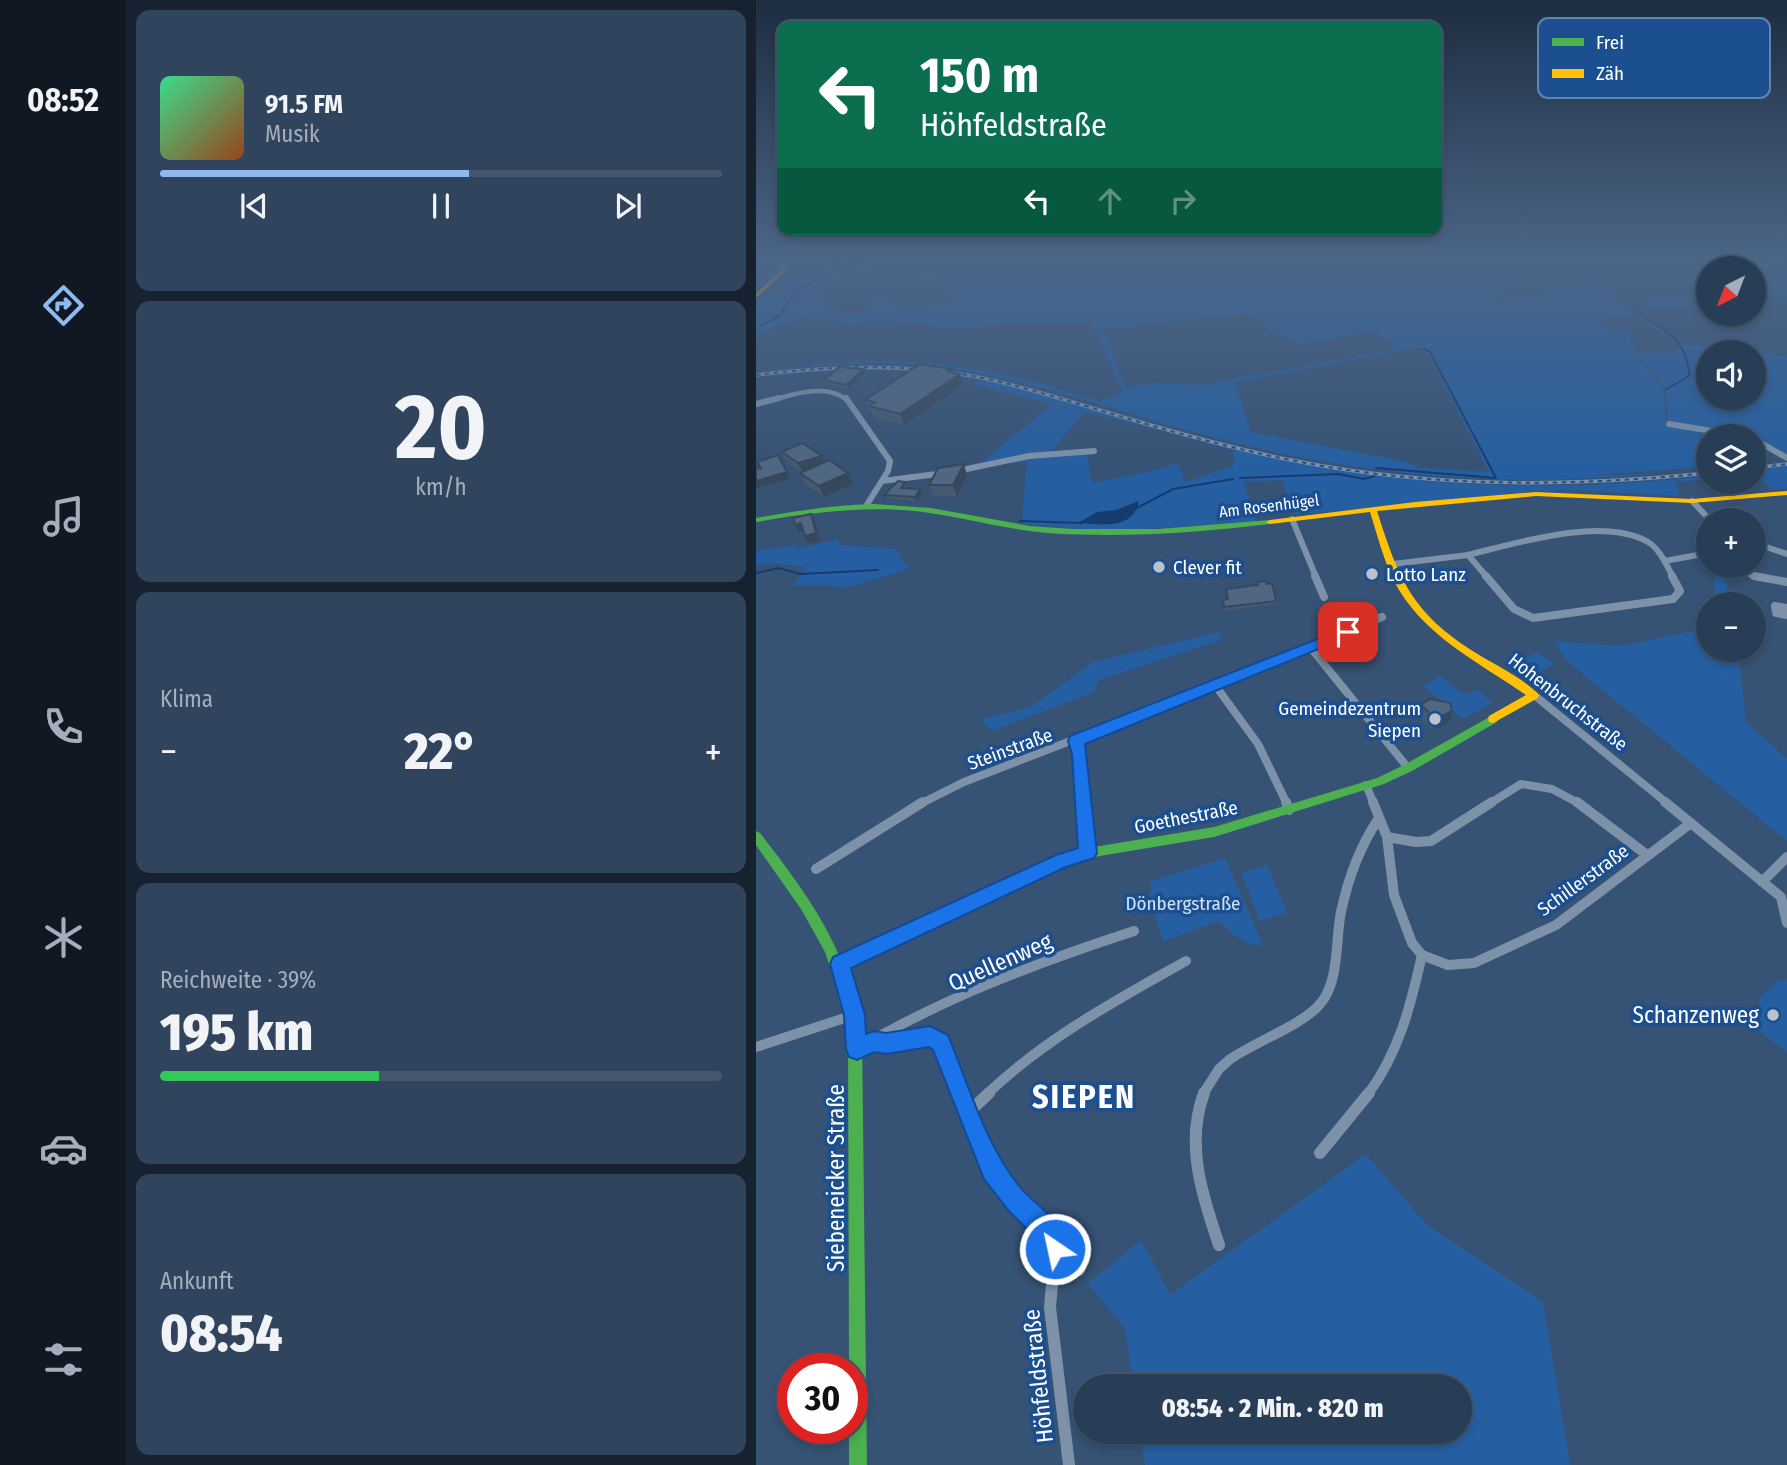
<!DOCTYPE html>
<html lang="de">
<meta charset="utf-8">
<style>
body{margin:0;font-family:"Fira Sans Condensed",sans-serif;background:#30455d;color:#f1f3f6;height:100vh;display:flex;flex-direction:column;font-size:26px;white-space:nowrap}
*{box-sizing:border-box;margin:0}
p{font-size:23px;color:#a5aeba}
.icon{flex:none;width:38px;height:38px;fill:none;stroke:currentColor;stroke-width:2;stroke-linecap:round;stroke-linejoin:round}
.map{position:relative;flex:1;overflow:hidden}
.drawer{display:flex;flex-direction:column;gap:10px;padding:10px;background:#162230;width:630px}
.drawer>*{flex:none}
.hud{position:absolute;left:21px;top:21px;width:665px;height:214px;border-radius:14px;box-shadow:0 4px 10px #0003,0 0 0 2px #44576d;background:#0b6e4f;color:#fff;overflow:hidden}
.needle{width:46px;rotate:222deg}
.buttons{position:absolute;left:940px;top:256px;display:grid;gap:14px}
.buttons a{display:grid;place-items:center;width:70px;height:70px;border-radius:50%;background:#283e57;box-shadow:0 4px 10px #0003,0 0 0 2px #44576d;font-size:35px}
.speed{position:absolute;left:21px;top:1353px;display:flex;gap:14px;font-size:35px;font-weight:700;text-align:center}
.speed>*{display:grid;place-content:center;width:91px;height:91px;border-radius:50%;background:#283e57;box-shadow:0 4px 10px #0003,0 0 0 2px #44576d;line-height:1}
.speed .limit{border:10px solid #d22;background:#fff;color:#111}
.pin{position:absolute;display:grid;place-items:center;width:60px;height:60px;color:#fff;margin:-30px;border-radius:14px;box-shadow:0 4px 10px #0006}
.me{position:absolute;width:77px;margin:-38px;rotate:326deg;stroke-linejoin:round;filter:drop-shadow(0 0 5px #0008)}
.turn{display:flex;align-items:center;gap:24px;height:147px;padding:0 28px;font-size:32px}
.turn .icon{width:91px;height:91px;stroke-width:2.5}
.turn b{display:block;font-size:49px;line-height:60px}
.lanes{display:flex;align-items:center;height:66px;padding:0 28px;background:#0003;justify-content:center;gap:35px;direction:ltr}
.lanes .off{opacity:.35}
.big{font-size:52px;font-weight:800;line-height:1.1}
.drawer .card{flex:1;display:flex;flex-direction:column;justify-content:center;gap:10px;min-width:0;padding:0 24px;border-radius:14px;background:#30455d}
.drawer .dial{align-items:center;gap:0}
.dial b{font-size:91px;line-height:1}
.song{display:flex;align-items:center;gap:21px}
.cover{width:84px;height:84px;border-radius:10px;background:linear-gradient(135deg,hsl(150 70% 55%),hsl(20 70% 35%))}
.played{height:7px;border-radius:4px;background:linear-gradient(90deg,#90b9f0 55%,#44576d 55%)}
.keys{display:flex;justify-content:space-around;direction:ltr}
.heat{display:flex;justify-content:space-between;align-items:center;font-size:38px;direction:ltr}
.charge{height:10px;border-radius:5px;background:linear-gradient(90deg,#34c759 39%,#44576d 0)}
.trip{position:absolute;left:317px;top:1374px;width:399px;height:70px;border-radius:35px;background:#283e57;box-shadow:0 4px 10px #0003,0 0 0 2px #44576d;font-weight:800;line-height:70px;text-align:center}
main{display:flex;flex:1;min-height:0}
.tab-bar{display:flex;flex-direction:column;width:126px;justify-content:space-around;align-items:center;background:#101923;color:#a5aeba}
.tab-bar .icon{width:49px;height:49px}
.tab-bar .on{color:#90b9f0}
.tab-bar b{font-size:32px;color:#f1f3f6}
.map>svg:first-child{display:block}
.green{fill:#265fa1;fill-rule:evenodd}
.water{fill:#153c6e}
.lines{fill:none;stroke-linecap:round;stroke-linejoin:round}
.stream{stroke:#153c6e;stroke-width:2}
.street-far4{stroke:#7d92a8;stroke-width:4.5}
.street-far3{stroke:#7d92a8;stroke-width:6}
.street-far2{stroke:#7d92a8;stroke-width:8}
.street-far1{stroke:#7d92a8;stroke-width:10}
.street{stroke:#7d92a8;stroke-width:12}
.fast{fill:#4caf50;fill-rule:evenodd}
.slow{fill:#ffc107;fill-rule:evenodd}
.rail-casing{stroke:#7e92a7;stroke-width:3.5}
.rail{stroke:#1b4f8f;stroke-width:2;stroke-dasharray:4.5;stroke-linecap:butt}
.wall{fill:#455971}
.shaded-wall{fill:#38485c}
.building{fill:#506783;stroke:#38485c;stroke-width:2}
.route{fill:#1a73e8;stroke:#114b97;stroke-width:2}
.poi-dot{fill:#b9c2ce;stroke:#1b4f8f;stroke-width:2.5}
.labels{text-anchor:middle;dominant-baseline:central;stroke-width:7;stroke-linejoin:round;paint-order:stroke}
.far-street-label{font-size:16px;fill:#fff;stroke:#1b4f8f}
.poi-label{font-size:19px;fill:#fff;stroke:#1b4f8f;text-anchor:start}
.street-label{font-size:19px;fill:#fff;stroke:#1b4f8f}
.park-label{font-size:19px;fill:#cfe3fa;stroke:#1b4f8f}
.near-street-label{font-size:23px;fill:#fff;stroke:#1b4f8f}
.near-poi-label{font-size:23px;fill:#fff;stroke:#1b4f8f;text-anchor:end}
.near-district-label{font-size:32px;font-weight:bold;letter-spacing:2px;fill:#fff;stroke:#1b4f8f}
.key{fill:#1b4f8f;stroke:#5f84b1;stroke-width:2}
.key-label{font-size:19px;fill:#fff}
</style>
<main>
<nav class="tab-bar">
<b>08:52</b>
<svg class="icon on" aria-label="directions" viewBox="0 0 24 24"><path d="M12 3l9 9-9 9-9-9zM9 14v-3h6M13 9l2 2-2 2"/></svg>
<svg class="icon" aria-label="music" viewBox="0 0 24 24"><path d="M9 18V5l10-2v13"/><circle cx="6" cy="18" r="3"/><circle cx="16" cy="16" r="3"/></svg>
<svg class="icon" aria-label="phone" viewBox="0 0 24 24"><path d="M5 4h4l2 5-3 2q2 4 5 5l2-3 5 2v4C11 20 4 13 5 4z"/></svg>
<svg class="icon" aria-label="climate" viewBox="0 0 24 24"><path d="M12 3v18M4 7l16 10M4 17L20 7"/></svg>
<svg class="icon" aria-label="car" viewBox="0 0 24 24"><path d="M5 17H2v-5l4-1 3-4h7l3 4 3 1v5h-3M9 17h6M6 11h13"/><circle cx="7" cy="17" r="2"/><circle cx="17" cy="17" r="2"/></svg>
<svg class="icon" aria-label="filters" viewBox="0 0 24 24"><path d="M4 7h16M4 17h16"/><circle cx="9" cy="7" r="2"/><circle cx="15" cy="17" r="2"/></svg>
</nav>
<section class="drawer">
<div class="card">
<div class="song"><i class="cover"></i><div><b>91.5 FM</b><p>Musik</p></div></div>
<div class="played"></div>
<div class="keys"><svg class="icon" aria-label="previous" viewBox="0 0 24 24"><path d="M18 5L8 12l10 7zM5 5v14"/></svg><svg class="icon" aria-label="pause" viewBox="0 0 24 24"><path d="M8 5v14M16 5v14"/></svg><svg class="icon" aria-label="next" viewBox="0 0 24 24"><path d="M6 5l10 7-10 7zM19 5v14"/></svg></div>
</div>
<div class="card dial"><b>20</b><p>km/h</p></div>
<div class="card"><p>Klima</p>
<div class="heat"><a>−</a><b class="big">22°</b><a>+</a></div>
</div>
<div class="card"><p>Reichweite · 39%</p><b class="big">195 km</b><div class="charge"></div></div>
<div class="card"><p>Ankunft</p><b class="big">08:54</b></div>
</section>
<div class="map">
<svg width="1031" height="1465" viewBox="0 0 1031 1465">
<rect width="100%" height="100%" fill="#365274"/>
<path class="green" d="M13,261L28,263C22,275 14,283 0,284V268Z
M75,261H694L707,270L753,261L744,264L770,286L737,293L743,300L773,296L789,299L786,295L789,293L778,284L833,279L846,271L860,298L877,312L874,317L849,319L847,323L855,330L873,329C876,353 891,372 908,389L910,426L943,431L944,441L952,443V467L823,476L898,474C770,486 644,479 518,452C413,430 312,389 206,370C143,359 78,363 15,371L14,370C76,362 137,357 200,366C249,372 298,387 345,401L366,391L336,323L192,327L127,321L91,323L47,318L17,327L8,335L0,330L2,303L6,294L17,293L29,286H13L29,274L42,276L41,274L68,272ZM111,268L187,281L190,293L199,294L196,306L195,302C177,304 161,308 144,305C133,302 130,296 118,294L108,306L113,311L93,315H62L79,306L64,295L75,278C89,275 95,268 111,268ZM493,313L517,333L546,345L619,331L641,349L445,385L395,383L370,388L348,331V322L349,329ZM665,347L677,363L733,472L665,468L647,461L495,432L479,382Z
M955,261H1031V301C1018,297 998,283 998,268H994L990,261L967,264Z
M930,296L936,309L890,307L881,299Z
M880,311L929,344L993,352H952V397H998V352L1031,356V454L998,436L912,421L910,389L881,353L928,350L879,313Z
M104,367C136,368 168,368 199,373C239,379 278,392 317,403C382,421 446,439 511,455C655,490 805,492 952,476V479L920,482L924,496L813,490L769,492L540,515L526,480L488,482L500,522L348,531L268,524L266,518L271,462L224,464L296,404L218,385L224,380L152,369L18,373ZM329,412L438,438L479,451L477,466L430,482L421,462L405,469L336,483L330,452H294Z
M1031,466V488L1018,490L998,476V470Z
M82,539L83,545L141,549L148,564L155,565L152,569L89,588L71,585L37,586L50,567L13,563L0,565V551L41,545L42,549Z
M960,565H973L970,584L975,604H957Z
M952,628V649H982L990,722L1031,759V841L811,661L797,641L864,646Z
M463,632L465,640L343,680L338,692L236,731L225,719L275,707L337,662Z
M782,652L797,664L776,676L760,663Z
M684,676L709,695L721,689L736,703L707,719L667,686Z
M469,858L507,945C487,945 477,935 463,921L407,941L394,900L395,881Z
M511,865L531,912L504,921L485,873Z
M1031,980V1052L1002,1030L1003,999L1022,981Z
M610,1154L671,1225L787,1302L814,1465H389L384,1432H704V1386H377L369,1328L332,1284L385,1240L414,1295Z"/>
<path class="water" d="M383,501C377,531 345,524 322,523L341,512L360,510Z"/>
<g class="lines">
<path class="stream" d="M1028,261L1031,262
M77,267L108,261
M73,272L82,261
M882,313C908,329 933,342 933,376L911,389
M5,326L25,315C33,294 53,285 71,274
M620,468L740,478L674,352L668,349
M484,478L583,474L608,479L619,476
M379,509L417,489L477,479
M263,521L326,523
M0,573L23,568L44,574L122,570"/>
<path class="street-far4" d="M16,400C39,394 71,383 91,400"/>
<path class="street-far3" d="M90,398L134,461L132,471L110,506
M0,404L23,398
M913,424L987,436
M998,439L1031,458
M201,471L273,456L338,451
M126,481L189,473
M936,501L954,520
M536,519L560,577
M998,543L1031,554
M712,555L731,577
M712,555C761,543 846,516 892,542C904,549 911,566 917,577
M909,561L952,553
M637,564L712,555
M995,575L1007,577"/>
<path class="street-far2" d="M559,576L568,597
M730,576L758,609L777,618L917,599L924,591L916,576
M998,576L1031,582
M1031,608L1019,606L1020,613L1031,615
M555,648L652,768
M459,685L502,744L531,804
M778,695L912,804
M320,741L324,754L328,804
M610,785L618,804
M164,804L208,782L555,648L626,617
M733,804L765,784L796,789L824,804"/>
<path class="street-far1" d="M328,802L332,853
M530,802L533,810
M617,802L631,837L638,895L656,943L666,955L692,965L718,963L800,925L935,823
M821,802L891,855
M909,802L1025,897L1031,923
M631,837L660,842L675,841L736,802
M60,869L167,802
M1006,882L1031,857
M118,1041L169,1038L185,1042L205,1094
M0,1047L98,1015
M101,1049C187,998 283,962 378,931
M231,1094C290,1038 359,1001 430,961
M447,1094L463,1069L473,1060C498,1042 547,1025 564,1004C584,981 579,941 585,912C592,879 604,846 623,818
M612,1094C643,1053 655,1004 666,955"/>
<path class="street" d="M204,1093L236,1170L262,1203L300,1240L294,1307L313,1465
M448,1093C429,1144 446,1195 463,1245
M213,1112L233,1093
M564,1153L613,1093
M300,1240L323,1270"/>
<path class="fast" d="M118,504L175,508L274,526L318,529H402L514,520L518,522L514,524C440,533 365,538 291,533C246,529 203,516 159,511C105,506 53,513 0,522V518C39,511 78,505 118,504Z
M737,715L741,716L742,719L741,722L656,771L628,784L458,837L332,858L308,864L88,968L99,1002L106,1032L111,1465H93V1428H96V1368H93L92,1032L86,1002L69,952L45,909L0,845V831L4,833C34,872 65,912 84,958L302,856L332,848L458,827L621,778L648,765Z"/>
<path class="slow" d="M29,261H35L28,273L0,298V293L24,271Z
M1031,491V495L936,503L780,496L621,511C643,580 656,613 720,653C739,665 769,679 783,695L782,698L737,723L733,722L732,719L733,716L770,695C721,661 665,635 637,579C627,558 621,534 614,512L514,524L510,522L514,520L659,502L780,492L936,499Z"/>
<g class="rail-casing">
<path id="rail" d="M0,375C72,366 145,363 217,376C258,384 299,397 340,409C406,429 472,448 540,461C676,488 814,487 952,473
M998,468L1031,464"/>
</g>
<use href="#rail" class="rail"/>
</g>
<path class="wall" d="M196,372L204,374L207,385L148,425L117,417L115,411L113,410L109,400Z
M109,373L92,389L70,384L68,380Z
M26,452L68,462L92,473L97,484L68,497L49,485L44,473H46L31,463Z
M211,475L201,497L177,496L173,485Z
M151,485L149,488L164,489L166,493L160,501L130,498L128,495Z
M501,582L520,601V604L469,611L467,600L472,599L470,589L501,585Z
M665,705L696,711L693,723L677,730L663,716Z"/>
<path class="shaded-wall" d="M108,369L109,373L92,389L90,385Z
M195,369L198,379L204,374L207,385L148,425L144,414Z
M66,456L71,467L47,474L42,463Z
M208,464L211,475L201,497L197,485Z
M31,472L34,478L0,488V481Z
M92,473L97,484L68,497L63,486Z
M164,489L166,493L160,501L159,497Z
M55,514L59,522L64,541L52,544L49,536Z
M45,523L49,531L43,532L39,525Z
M696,711L693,723L677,730L680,719Z"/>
<path class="building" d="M164,364L195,369L191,371L204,374L144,414L113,406L119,402L109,400Z
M83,367L108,369L90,385L68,380Z
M46,443L66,456L42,463L26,452Z
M22,455L31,472L0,481V469L5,468L1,462Z
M73,460L92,473L63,486L44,473Z
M208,464L197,485H173L182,468Z
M142,481L149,482L145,488L164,489L159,497L128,495Z
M55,514L60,533L49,536L45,523L39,525L37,518Z
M510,581L511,584L516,583L520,601L468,607L467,600L472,599L470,589L502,585L501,582Z
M674,699L694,703L696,711L680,719L665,705Z"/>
<linearGradient id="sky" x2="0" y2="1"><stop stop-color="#1e2d40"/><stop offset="0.56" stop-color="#4c6688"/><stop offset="1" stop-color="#4c6688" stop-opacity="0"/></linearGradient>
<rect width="1031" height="466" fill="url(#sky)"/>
<path class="route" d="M592,627L599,632L597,635L329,744L341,853L338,858L310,867L95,968L109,1015L110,1034L118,1031L130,1033L174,1026L192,1035C213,1086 229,1143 263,1186C280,1208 321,1227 308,1257L299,1261L291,1257L287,1245L253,1211L228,1179L177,1050L173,1047L130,1054L118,1052L101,1060L93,1057L90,1049L88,1015L74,964L77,957L300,855L322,848L316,754L312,741L314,736Z"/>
<g class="poi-dot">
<circle cx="403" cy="567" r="7"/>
<circle cx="616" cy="574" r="7"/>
<circle cx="679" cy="719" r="7"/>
<circle cx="1017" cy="1015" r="7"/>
</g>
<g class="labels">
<g class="far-street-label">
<text transform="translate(513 506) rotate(-7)">Am Rosenhügel</text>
</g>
<g class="poi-label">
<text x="417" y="567">Clever fit</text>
<text x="630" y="574">Lotto Lanz</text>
<text x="665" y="708" text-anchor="end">Gemeindezentrum<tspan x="665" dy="22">Siepen</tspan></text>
</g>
<g class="street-label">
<text transform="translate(812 702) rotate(38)">Hohenbruchstraße</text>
<text transform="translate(254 749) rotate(-20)">Steinstraße</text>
<text transform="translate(430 817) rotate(-11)">Goethestraße</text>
<text transform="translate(827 880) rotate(-36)">Schillerstraße</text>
</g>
<g class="park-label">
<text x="427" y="903">Dönbergstraße</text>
</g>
<g class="near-street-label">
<text transform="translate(244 962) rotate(-24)">Quellenweg</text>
<text transform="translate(80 1178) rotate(-90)">Siebeneicker Straße</text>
<text transform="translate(282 1376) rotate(-96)">Höhfeldstraße</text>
</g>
<g class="near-poi-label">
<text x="1003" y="1015">Schanzenweg</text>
</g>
<g class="near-district-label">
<text x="328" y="1097">SIEPEN</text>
</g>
</g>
<rect x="782" y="18" width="232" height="80" rx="10" class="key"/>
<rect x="796" y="38" width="32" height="8" fill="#4caf50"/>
<rect x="796" y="69" width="32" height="9" fill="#ffc107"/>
<g class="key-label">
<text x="840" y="49">Frei</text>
<text x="840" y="80">Zäh</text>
</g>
</svg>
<div class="buttons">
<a><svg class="needle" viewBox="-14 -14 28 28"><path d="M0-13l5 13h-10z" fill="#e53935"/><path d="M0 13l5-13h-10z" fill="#a5aeba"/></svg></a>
<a><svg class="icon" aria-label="sound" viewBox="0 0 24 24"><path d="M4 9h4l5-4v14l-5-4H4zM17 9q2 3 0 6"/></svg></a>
<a><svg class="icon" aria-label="layers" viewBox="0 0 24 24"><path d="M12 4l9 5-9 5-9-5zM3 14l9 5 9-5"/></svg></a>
<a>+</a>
<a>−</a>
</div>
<div class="speed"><div class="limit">30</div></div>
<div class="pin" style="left:592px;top:632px;background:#d93025"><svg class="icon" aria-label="arrive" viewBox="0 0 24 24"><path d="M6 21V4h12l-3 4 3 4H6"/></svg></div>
<svg class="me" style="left:299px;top:1249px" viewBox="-20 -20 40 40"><circle r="17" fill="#1a73e8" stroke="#fff" stroke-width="3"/><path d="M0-11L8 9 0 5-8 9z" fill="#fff"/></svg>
<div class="trip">08:54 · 2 Min. · 820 m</div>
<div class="hud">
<div class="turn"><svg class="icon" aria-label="left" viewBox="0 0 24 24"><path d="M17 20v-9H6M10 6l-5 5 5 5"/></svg><div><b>150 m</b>Höhfeldstraße</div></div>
<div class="lanes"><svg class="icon" aria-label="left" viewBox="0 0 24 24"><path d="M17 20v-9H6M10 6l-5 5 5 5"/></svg><svg class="icon off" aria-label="ahead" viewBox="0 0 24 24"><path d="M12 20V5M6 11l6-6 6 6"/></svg><svg class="icon off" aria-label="right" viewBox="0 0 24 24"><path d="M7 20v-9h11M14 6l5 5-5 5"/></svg></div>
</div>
</div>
</main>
